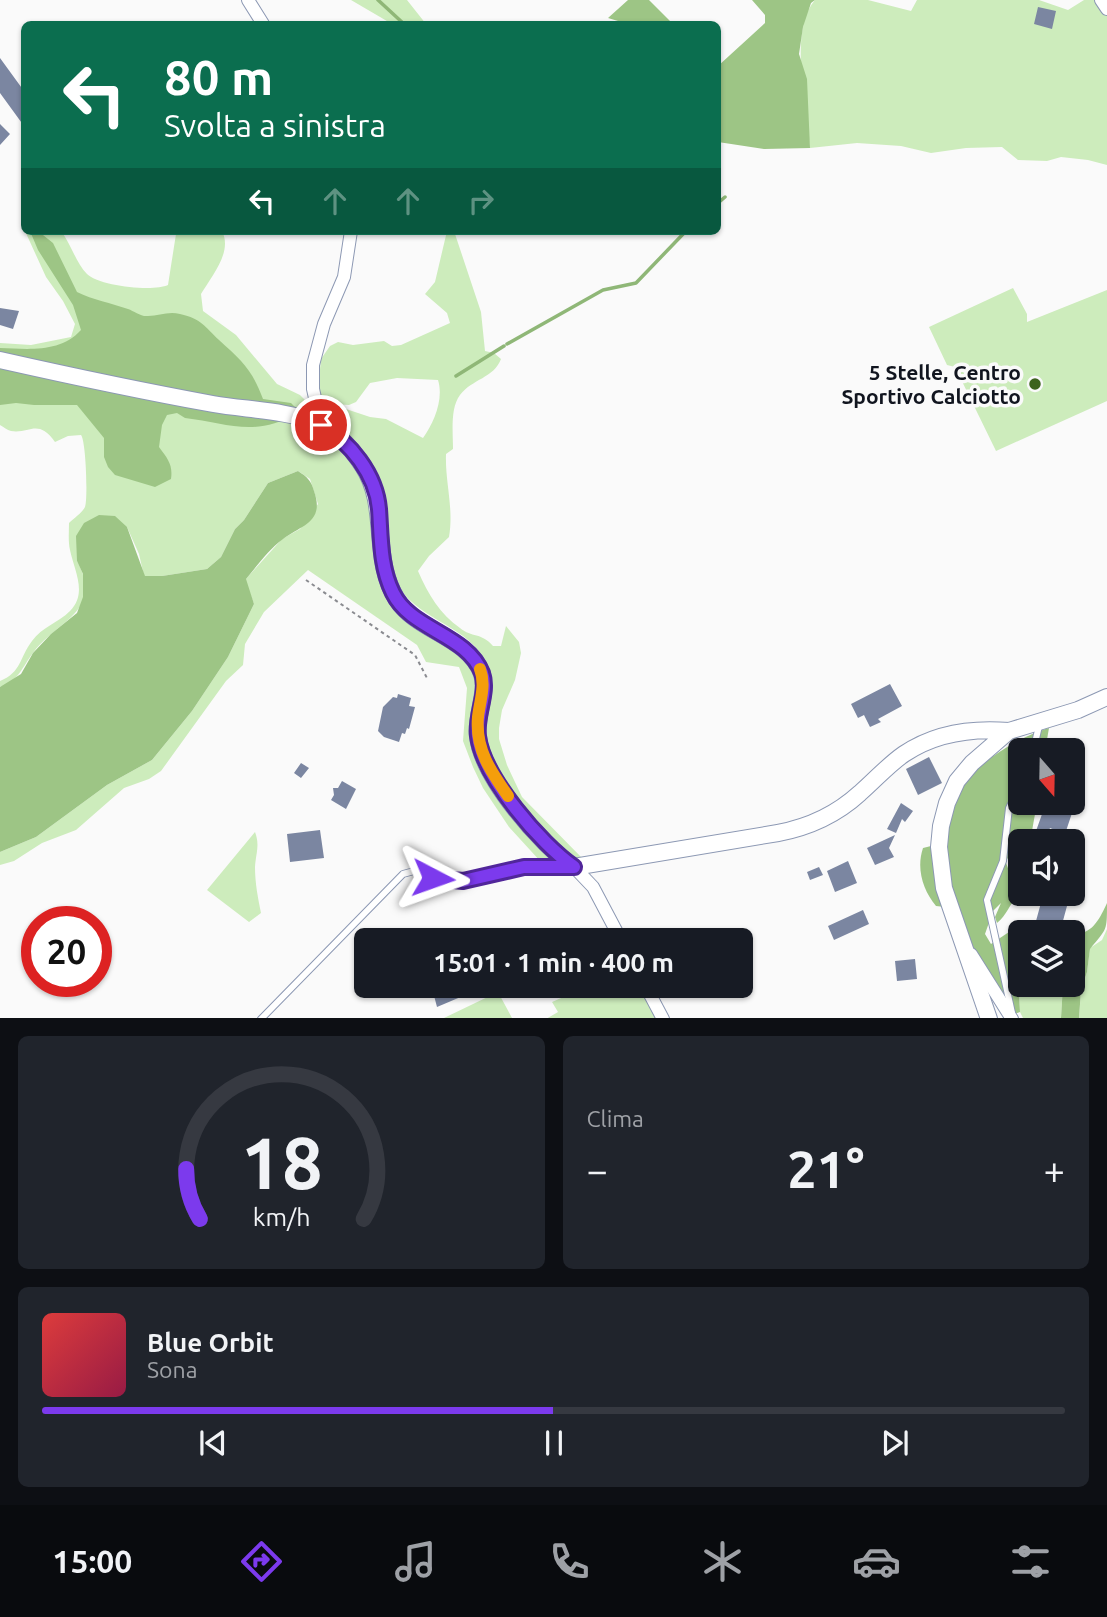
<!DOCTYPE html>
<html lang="it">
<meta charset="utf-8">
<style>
body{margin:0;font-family:Ubuntu,sans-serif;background:#20242c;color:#f1f3f6;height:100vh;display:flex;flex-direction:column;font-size:26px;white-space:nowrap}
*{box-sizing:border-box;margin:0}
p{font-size:23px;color:#9ea1a6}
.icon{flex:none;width:38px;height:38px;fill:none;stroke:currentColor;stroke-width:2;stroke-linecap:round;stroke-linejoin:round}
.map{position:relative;height:1018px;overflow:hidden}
.sheet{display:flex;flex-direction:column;gap:18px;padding:18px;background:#0d0f14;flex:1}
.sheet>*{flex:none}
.top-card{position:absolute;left:21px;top:21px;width:700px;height:214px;border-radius:10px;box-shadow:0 2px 5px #0004;background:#0b6e4f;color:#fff;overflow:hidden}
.needle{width:46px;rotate:160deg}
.controls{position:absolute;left:1008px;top:738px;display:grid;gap:14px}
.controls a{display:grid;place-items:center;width:77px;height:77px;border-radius:10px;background:#171b24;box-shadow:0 2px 5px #0004;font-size:35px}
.speed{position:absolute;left:21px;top:906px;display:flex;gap:14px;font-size:35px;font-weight:700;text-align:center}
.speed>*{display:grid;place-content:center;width:91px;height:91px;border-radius:50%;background:#171b24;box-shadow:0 2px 5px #0004;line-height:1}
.speed .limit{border:10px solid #d22;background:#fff;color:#111}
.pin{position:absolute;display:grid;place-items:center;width:60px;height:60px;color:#fff;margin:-30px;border:4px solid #fff;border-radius:50%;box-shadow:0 2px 7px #0007}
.me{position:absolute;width:77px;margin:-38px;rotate:94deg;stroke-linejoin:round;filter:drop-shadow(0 0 5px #0008)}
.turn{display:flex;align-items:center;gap:24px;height:147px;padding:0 28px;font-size:32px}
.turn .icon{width:91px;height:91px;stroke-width:2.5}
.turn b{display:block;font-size:49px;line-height:60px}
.lanes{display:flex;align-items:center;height:66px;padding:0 28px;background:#0003;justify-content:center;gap:35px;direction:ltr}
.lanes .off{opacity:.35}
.big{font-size:52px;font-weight:600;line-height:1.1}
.sheet .widget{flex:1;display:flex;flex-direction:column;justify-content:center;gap:10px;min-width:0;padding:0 24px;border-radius:10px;background:#20242c}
.sheet .dial{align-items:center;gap:0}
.dial svg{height:182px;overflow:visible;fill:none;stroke:#363941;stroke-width:7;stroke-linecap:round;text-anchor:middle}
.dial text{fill:#f1f3f6;stroke:none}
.song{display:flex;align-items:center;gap:21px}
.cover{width:84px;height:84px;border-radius:10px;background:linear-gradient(135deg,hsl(0 70% 55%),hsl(340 70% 35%))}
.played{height:7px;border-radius:4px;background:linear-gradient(90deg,#7c3aed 50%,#363941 50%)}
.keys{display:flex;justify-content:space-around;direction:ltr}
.heat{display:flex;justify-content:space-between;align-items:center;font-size:38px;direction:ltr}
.sheet .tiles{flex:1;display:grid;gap:18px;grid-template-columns:1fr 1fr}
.widget:last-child{grid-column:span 2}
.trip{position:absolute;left:354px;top:928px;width:399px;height:70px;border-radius:10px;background:#171b24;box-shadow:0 2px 5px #0004;font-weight:600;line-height:70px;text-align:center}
.tabs{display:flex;height:112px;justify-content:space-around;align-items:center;background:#090b0e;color:#9ea1a6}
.tabs .icon{width:49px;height:49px}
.tabs .active{color:#7c3aed}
.tabs b{font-size:32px;color:#f1f3f6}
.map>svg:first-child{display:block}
.green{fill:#cdecbc}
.forest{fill:#9dc585}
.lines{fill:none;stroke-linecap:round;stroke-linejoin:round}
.stream{stroke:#8fb777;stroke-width:3.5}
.building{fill:#7b86a1}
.service-casing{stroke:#8c98b3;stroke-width:8}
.minor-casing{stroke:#8c98b3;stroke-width:14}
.tertiary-casing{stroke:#8c98b3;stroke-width:18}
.path{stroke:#8a8b90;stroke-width:2;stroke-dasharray:3.5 3.5;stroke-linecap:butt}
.service{stroke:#fff;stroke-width:6}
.minor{stroke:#fff;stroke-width:12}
.tertiary{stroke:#fff;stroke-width:16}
.route-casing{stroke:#51269a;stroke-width:18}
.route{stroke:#7c3aed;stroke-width:12}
.slow{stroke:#f59e0b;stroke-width:12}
.poi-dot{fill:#3c631d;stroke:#fafafa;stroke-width:2.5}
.labels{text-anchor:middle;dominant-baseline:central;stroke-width:7;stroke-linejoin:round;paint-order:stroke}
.poi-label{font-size:21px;font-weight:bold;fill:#11151f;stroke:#fafafa;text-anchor:end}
</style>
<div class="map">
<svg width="1107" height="1019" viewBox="0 0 1107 1019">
<rect width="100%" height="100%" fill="#fafafa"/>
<path class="green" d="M351,0H407L426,24H392Z
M815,0H868L911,11L917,0H1039L1068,10L1084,0H1107V165L1088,160L1061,157L1047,161L1018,160L1002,147L966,148L931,153L901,146L857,143L810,148C807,110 788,30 815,0Z
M25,231H61C71,244 76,263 87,274C99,286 153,292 168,285L176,234L178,231H222C233,252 211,277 201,294L203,311L236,335L277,384L300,395L313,408L365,478L382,579L472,661L477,669L475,714L495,769C491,755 487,742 486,728C486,707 494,684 486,664C472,627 420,621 400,588C389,571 391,551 389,532C384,471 372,453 325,417L323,411L334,405L370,417L386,419L423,438C434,423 444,399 438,380L397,378L370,383L356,402L349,405L320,403L318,390L321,359L330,346L338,342L353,345L384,341L392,346L401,345L450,323L447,313L425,294L435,282L447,231H454L481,312L485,351L494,353L501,359C494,378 472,379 460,395C450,408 453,433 453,449L446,454C445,483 454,508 449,537L429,556L418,571C428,594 440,614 460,628C472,638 481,632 493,646H501L506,626L519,642L521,653L515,680L502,710L499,728V739L507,765L522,797L585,861L541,862L509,827L483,788L473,767L463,741L467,688L459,667L426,662L417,645L308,570L264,612L245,644L243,665L226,681L161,771L149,779L124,788L76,830L42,843L14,861L0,865V852L36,837L107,785L152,760L192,711L228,657L254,604L245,580L282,539L300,529L318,504L310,479L298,471L268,483L244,520L235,529L221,557L207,569L162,576H144L139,554L127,527L77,561C105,612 56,621 33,653C22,667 19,681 0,687V681C22,672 19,658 32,641C42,627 58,623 70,611C88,593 74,570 70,550C68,541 69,531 69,523C74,518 82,513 85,507C88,499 86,441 81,435L68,436L55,442C38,418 30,434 11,431C7,430 4,427 0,425V343L31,345L71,337L75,324L63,301L46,277Z
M1013,288L1027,314V322L1107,290V401L996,451L955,367L947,365L929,327Z
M255,832C260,845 256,853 255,867C255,883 258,898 261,913L249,922L207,890Z
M1107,929V1018L1079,1019L1081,990L1087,972L1090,948L1102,940Z
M1020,940V985H1063L1061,1018H1023L1020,1012L1016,941Z
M591,985H639L656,1019H546L558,1012L552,1002Z
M498,992L512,1018H444Z"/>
<path class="forest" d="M628,0H649L673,24H628L608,18Z
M752,0H815L811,3L803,27L799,54L807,79L810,148L764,149L718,142V66L765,23V15Z
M30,231H38L53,243L77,292C93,300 111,303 128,309C134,311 141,317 148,316C159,316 168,311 180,314C202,319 204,326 219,340C241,360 252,369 263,399L291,403L296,408V413C257,438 226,423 185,418L177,413L167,415L162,425L159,447C168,459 173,465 171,479L155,487L115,475L108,467L104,457V438L77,405H34L16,403L0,405V348C29,349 60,353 81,330L73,305L38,250Z
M298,471C307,477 311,480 314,491C325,522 302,525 283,539C268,550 257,566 246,579L254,604L228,657L192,711L152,760L107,785L36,837L0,852V687L21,674L33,653L51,634L77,613L83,597V574L77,561L76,536L84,523L99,515L115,516L127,527L145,576H162L207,569L221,557L235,529L244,520L268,483Z
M1049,728L1045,751H1020V803H1037L1030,842H1020V851L1005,860L1009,871L1020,872V894H1022C1010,900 1008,915 997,923L995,917L1001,903L993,911L985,934L991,944L1024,922L1072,933H1020V940L1016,941L1020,1012L1015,1014L945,907L936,906C923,890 916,869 923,848L935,845C944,827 951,807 960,790C974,763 1021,736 1049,728Z
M1107,903C1107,932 1107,928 1090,949L1087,972L1081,990L1079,1018H1061L1063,985H1073V933C1092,936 1100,918 1107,903Z"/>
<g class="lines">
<path class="stream" d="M378,0L404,24
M718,203L725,197
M507,344L603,290L636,283L686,231
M456,376L504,346"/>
</g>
<path class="building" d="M1038,7L1056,11L1052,29L1034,24Z
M0,58L24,91V126L0,93Z
M0,124L10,134L0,145Z
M0,308L19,311L13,329L0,325Z
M890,684L902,706L878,719L881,722L870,727L864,715L858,718L851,704Z
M398,694L411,698L409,706L415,707L409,729L407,728L405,734L402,733L399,742L384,737L378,731L383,707L393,697L397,698Z
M929,757L942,783L918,795L906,769Z
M301,763L309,768L301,778L294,773Z
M342,781L356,789L346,809L331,800L334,795L333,788H338Z
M901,803L913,811L905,822L902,819L896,833L887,829Z
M1046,803L1072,813L1065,834L1050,828L1047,835L1036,831Z
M320,830L324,858L290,862L287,834Z
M895,835L889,848L894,857L875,865L867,848Z
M848,861L857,883L835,892L827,871Z
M819,867L823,875L810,880L807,872Z
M1042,899L1067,906L1061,928L1036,921Z
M863,910L869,924L834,940L828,926Z
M915,959L917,979L897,981L895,961Z
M439,985H467L470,993L437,1007L432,988Z"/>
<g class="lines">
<g class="service-casing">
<path id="service" d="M1033,751L1040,722
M1012,1013L987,900L1003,861L1009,808L1020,786
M261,1019L403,874L414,871L440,880L463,881L524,867H568"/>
</g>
<g class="minor-casing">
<path id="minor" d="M248,0L263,24
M1101,0L1107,9
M321,425L313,389V365L324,324L344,277L351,231
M574,867L593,887L621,940
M971,954L1012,1019
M645,985L663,1019"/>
</g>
<g class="tertiary-casing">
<path id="tertiary" d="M0,360C71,376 142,391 213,404C247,410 286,410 317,423C336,431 352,449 363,466C389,506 371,557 396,598C416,632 469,636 482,674C488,693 475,716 478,737C483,778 540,844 574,867L778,833C810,827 836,815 860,793C875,780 888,765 904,754C935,733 973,728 1009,731
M989,1019L944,888L939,847L941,826L947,803L957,781L972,763L1009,731L1078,710L1107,697"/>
</g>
<path class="path" d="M306,580L415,655L428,680"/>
<use href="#service" class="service"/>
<use href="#minor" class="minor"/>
<use href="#tertiary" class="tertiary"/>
</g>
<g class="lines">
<g class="route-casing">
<path id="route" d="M321,425C350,442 376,474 379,509C381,537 380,567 393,593C411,630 467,634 482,673C489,692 475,716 478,736C483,777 541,844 574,867H524L463,881L433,878"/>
</g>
<use href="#route" class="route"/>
<path class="slow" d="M480,669C486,685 480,700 478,717C475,749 491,772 508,796"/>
</g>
<circle class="poi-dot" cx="1035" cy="384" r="7"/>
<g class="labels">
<g class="poi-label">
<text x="1021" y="372">5 Stelle, Centro<tspan x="1021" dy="24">Sportivo Calciotto</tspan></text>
</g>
</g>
</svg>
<div class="controls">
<a><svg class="needle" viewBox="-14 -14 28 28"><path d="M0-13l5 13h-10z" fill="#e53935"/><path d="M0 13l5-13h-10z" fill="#9ea1a6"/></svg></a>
<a><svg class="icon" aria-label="sound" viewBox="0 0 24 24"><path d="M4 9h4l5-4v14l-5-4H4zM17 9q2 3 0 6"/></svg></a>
<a><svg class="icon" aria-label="layers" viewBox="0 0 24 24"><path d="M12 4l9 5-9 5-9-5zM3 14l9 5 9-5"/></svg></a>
</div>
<div class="speed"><div class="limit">20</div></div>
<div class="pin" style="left:321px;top:425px;background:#d93025"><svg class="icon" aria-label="arrive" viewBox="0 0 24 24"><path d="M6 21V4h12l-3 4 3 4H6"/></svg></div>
<svg class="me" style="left:433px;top:878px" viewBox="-20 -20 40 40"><path d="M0-17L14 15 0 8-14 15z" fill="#7c3aed" stroke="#fff" stroke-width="4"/></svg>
<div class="trip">15:01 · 1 min · 400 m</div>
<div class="top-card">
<div class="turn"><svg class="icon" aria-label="left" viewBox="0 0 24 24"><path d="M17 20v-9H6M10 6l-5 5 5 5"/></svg><div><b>80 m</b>Svolta a sinistra</div></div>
<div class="lanes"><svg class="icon" aria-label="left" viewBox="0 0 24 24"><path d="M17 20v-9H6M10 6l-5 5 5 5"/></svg><svg class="icon off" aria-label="ahead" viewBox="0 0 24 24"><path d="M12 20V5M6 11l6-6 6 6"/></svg><svg class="icon off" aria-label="ahead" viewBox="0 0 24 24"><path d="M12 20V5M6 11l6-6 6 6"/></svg><svg class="icon off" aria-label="right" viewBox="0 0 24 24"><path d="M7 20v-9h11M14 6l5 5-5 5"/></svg></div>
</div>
</div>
<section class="sheet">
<div class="tiles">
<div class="widget dial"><svg viewBox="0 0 100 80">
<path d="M14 69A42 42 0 1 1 86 69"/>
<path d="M14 69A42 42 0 0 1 8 47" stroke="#7c3aed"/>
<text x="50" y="56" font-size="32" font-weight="700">18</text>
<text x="50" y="72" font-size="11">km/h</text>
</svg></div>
<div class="widget"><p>Clima</p>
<div class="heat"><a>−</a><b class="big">21°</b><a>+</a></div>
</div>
<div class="widget">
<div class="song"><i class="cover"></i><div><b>Blue Orbit</b><p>Sona</p></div></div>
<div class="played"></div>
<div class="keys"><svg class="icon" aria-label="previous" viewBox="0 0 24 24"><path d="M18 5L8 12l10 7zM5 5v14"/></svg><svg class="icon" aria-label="pause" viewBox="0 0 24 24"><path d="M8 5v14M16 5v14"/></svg><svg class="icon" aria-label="next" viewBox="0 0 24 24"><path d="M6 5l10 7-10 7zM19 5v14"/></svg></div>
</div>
</div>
</section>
<nav class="tabs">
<b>15:00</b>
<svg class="icon active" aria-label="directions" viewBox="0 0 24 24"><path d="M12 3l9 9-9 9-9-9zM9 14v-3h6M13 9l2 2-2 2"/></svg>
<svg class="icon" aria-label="music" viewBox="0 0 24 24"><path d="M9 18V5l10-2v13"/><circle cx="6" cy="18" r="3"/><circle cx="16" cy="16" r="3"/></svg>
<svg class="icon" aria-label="phone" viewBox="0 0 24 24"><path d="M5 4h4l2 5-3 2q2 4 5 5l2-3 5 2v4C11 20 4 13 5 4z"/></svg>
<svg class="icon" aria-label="climate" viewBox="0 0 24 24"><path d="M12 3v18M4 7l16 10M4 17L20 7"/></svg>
<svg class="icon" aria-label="car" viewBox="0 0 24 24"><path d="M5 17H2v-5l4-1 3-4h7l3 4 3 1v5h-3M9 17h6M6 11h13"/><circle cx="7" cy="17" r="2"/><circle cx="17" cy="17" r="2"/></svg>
<svg class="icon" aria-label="filters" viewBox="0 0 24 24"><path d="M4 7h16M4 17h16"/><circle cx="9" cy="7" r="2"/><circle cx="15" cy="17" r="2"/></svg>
</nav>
